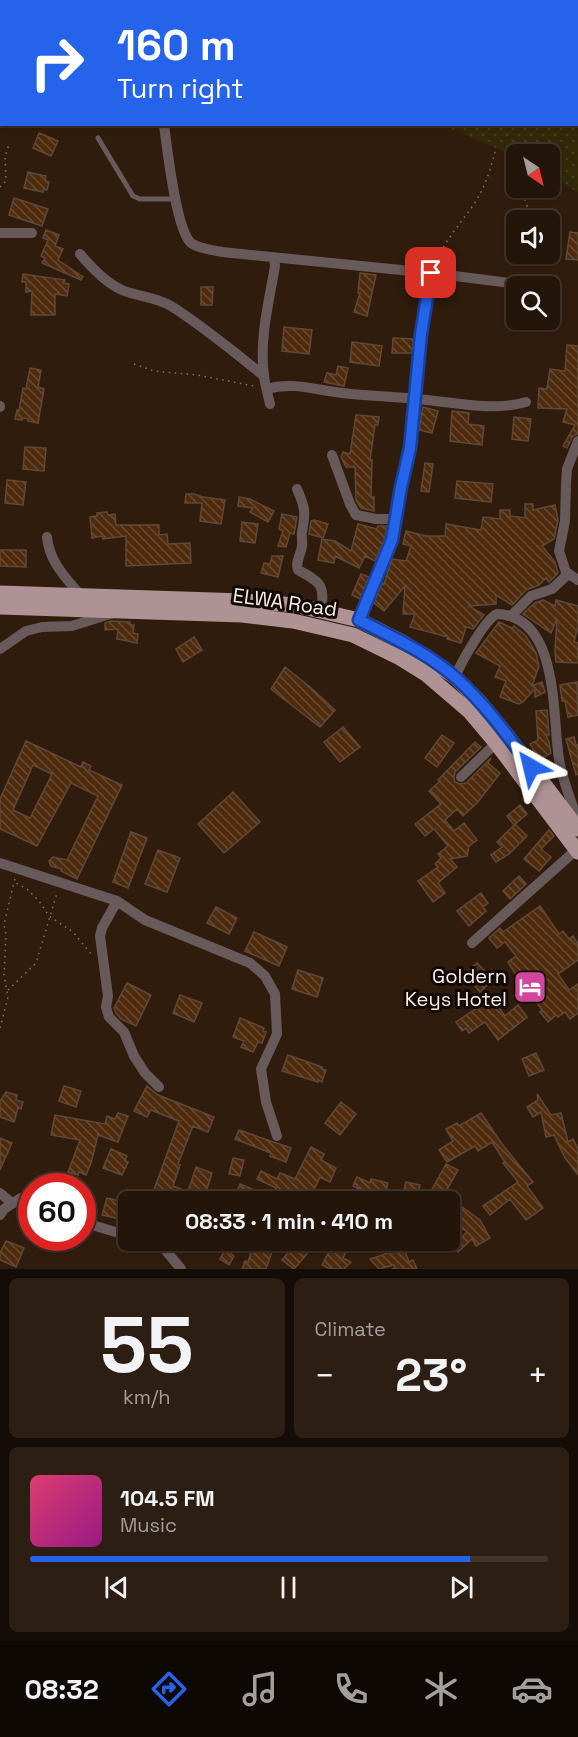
<!DOCTYPE html>
<meta charset="utf-8">
<style>
body{margin:0;font-family:"Space Grotesk",sans-serif;background:#2c1e13;color:#f1f3f6;height:100vh;display:flex;flex-direction:column;font-size:22px;white-space:nowrap}
*{box-sizing:border-box;margin:0}
p{font-size:20px;color:#a39f9c}
.icon{flex:none;width:33px;height:33px;fill:none;stroke:currentColor;stroke-width:2;stroke-linecap:round;stroke-linejoin:round}
.map{position:relative;height:1269px;overflow:hidden}
.panel{display:flex;flex-direction:column;gap:9px;padding:9px;background:#140c06;flex:1}
.panel>*{flex:none}
.guide{position:absolute;left:0px;top:0px;width:579px;height:126px;box-shadow:0 2px 4px #0004,0 0 0 2px #41342b;background:#2563eb;color:#fff;overflow:hidden}
.needle{width:39px;rotate:145deg}
.controls{position:absolute;left:506px;top:144px;display:grid;gap:12px}
.controls a{display:grid;place-items:center;width:54px;height:54px;border-radius:9px;background:#24150a;box-shadow:0 2px 4px #0004,0 0 0 2px #41342b;font-size:30px}
.speed{position:absolute;left:18px;top:1173px;display:flex;gap:12px;font-size:30px;font-weight:700;text-align:center}
.speed>*{display:grid;place-content:center;width:78px;height:78px;border-radius:50%;background:#24150a;box-shadow:0 2px 4px #0004,0 0 0 2px #41342b;line-height:1}
.speed .limit{border:9px solid #d22;background:#fff;color:#111}
.pin{position:absolute;display:grid;place-items:center;width:51px;height:51px;color:#fff;margin:-26px;border-radius:12px;box-shadow:0 3px 9px #0006}
.me{position:absolute;width:66px;margin:-33px;rotate:323deg;stroke-linejoin:round;filter:drop-shadow(0 0 4px #0008)}
.turn{display:flex;align-items:center;gap:21px;height:126px;padding:0 18px;font-size:27px}
.turn .icon{width:78px;height:78px;stroke-width:2.5}
.turn b{display:block;font-size:42px;line-height:51px}
.big{font-size:45px;font-weight:700;line-height:1.1}
.panel .widget{flex:1;display:flex;flex-direction:column;justify-content:center;gap:9px;min-width:0;padding:0 21px;border-radius:9px;background:#2c1e13}
.panel .dial{align-items:center;gap:0}
.dial b{font-size:78px;line-height:1}
.song{display:flex;align-items:center;gap:18px}
.cover{width:72px;height:72px;border-radius:9px;background:linear-gradient(135deg,hsl(340 70% 55%),hsl(310 70% 35%))}
.played{height:6px;border-radius:3px;background:linear-gradient(90deg,#2563eb 85%,#41342b 85%)}
.keys{display:flex;justify-content:space-around;direction:ltr}
.heat{display:flex;justify-content:space-between;align-items:center;font-size:33px;direction:ltr}
.panel .tiles{flex:1;display:grid;gap:9px;grid-template-columns:1fr 1fr}
.widget:last-child{grid-column:span 2}
.trip{position:absolute;left:118px;top:1191px;width:342px;height:60px;border-radius:9px;background:#24150a;box-shadow:0 2px 4px #0004,0 0 0 2px #41342b;font-weight:700;line-height:60px;text-align:center}
.tab-bar{display:flex;height:96px;justify-content:space-around;align-items:center;background:#0e0804;color:#a39f9c}
.tab-bar .icon{width:42px;height:42px}
.tab-bar .active{color:#2563eb}
.tab-bar b{font-size:27px;color:#f1f3f6}
.map>svg:first-child{display:block}
.sand{fill:url(#sand-dots)}
.water{fill:url(#water-ripples)}
.building{fill:url(#building-back-hatch);stroke:#5f4838;stroke-width:1.5;fill-rule:evenodd}
.lines{fill:none;stroke-linecap:round;stroke-linejoin:round}
.path{stroke:#827063;stroke-width:1.5;stroke-dasharray:1.5 4.5;stroke-linecap:butt}
.service{stroke:#685a5b;stroke-width:5}
.minor{stroke:#685a5b;stroke-width:10}
.primary{stroke:#af9394;stroke-width:15}
.route-casing{stroke:#184099;stroke-width:15}
.route{stroke:#2563eb;stroke-width:10}
.labels{text-anchor:middle;dominant-baseline:central;stroke-width:6;stroke-linejoin:round;paint-order:stroke}
.street-label{font-size:20px;fill:#fdefe5;stroke:#110904}
.poi-label{font-size:20px;fill:#fdefe5;stroke:#110904;text-anchor:end}
</style>
<div class="map">
<svg width="578" height="1269" viewBox="0 0 578 1269">
<defs>
<pattern id="sand-dots" width="8" height="8" patternUnits="userSpaceOnUse" patternTransform="scale(1.5)"><rect width="8" height="8" fill="#302807"/><path d="M2 2h.1M6 6h.1" fill="none" stroke="#453d1f" stroke-width="1.8" stroke-linecap="round"/></pattern>
<pattern id="water-ripples" width="26" height="14" patternUnits="userSpaceOnUse" patternTransform="scale(1.5)"><rect width="26" height="14" fill="#0b5160"/><path d="M2 4q2-2 4 0t4 0M15 11q2-2 4 0t4 0" fill="none" stroke="#2f6a77"/></pattern>
<pattern id="building-back-hatch" width="6" height="6" patternUnits="userSpaceOnUse" patternTransform="scale(1.5)"><rect width="6" height="6" fill="#4f2b0e"/><path d="M-1 5l2 2M0 0l6 6M5-1l2 2" fill="none" stroke="#694a31"/></pattern>
</defs>
<rect width="100%" height="100%" fill="#301c0d"/>
<path class="sand" d="M443,125H572L578,129V192L549,175V154H516V157Z"/>
<path class="water" d="M184,0H578V127L573,125L578,124V2Z"/>
<path class="building" d="M39,133L58,141L51,156L33,148Z
M28,172L46,176L45,181L49,182L47,190H43V192L24,188Z
M14,198L48,209L42,226L9,215Z
M46,230L59,235L55,246L63,249L58,260L83,277L81,280L42,263L45,258L41,256L48,240L43,238Z
M570,232L578,233V260L566,259Z
M360,273L376,275L367,316L354,312L360,293H358Z
M23,274L65,280L63,283L69,284L67,296L55,294V315H31L32,291L26,292V282H22Z
M201,287H213L212,305H201Z
M284,327L312,330L309,354L282,351Z
M393,338L414,339L412,353H392Z
M352,342L382,346L379,366L350,362Z
M567,345L578,346V434L573,436L567,448L563,446L575,425L563,422L567,409L538,408L539,388L547,389L550,369L565,371Z
M338,366L348,368L344,386L324,382L327,373L336,375Z
M30,368L41,370L38,387L44,389L38,423L28,421V419L23,418L22,420L15,419L17,410L19,411L23,388L26,389Z
M423,407L438,411L432,433L419,430Z
M452,411L469,413L468,424L484,426L482,445L450,441Z
M356,415L379,417L378,425H375L370,460H372L371,497H374V511L361,508L356,500L355,467H346L341,457L343,452L350,454Z
M514,417L531,419L528,441L512,439Z
M25,447L46,448L44,471L23,469Z
M425,463L433,464L429,492L421,491Z
M7,480L26,482L23,505L5,503Z
M457,481L493,484L491,502L455,498Z
M186,494H194L203,497L225,500L221,524L200,521L202,503H185Z
M239,497L250,499L274,511L268,522L250,512L253,508L238,506Z
M525,504H533V510L555,505L558,520L554,539L542,546L555,562L558,573L549,582L546,578L539,585L526,590L512,605L496,595V604L469,606L484,615L473,629L466,627L461,643L447,639L448,637L410,627L415,614H403L405,586L384,611L374,603L382,583L384,584L392,559L406,561L411,546L403,544L406,531L426,536H445L446,524L481,530L483,517L500,519V510H510V516L525,518Z
M107,512L108,515L115,514L116,525H159V535L167,534L168,544L190,543L191,563L126,566V536L103,539L102,536L92,538L90,517L97,516V513Z
M282,514L297,517L294,534L290,533L286,547L278,546L283,531L279,529Z
M314,520L328,524L323,538L309,534L311,521Z
M242,522L258,524L255,543L240,541Z
M358,524L377,529L378,526H387L385,538L375,561L365,556L359,568L335,556L334,563L318,560L322,539L335,541L351,551Z
M0,550H26V567L0,566Z
M272,556H283L278,577L261,573L264,563L270,564Z
M361,574L369,577L360,599L352,595Z
M543,600L555,606L556,600L578,606V626L574,642L578,643V663L556,662L555,651L557,618L551,633L523,614L535,603Z
M111,621L130,622V625H134L133,633L138,634L137,643L117,639L118,629L105,630V623Z
M499,622L512,628L514,626L526,636L536,653L539,666L532,686L542,682L545,692L535,697V689L523,702L519,704L500,697L506,681L495,677L500,666L476,653Z
M194,637L202,650L183,662L176,649Z
M285,667L310,687L335,710L320,727L271,689Z
M577,682L578,715L568,717L565,701H562L560,685Z
M547,710L549,735H546L549,742L551,753L539,760L530,744L538,740L536,711Z
M343,727L360,747L340,762L324,742Z
M442,735L454,743L437,767L425,758Z
M574,737L576,745H578V774L576,775L566,739Z
M26,741L81,767L83,762L91,766L89,770L122,785L77,879L61,871L62,869L51,866L49,861L53,857L67,860L98,796L71,783L37,846L0,829V799ZM33,765L52,774L30,818L13,810Z
M475,742L481,747L455,772L454,778L455,782L460,784L466,783L491,758L488,763L500,773L478,802L463,816L457,809L445,820L454,831L464,823L477,840L469,846L467,856L450,859L457,867L438,883L445,893L433,902L418,881L438,867L435,864L441,858L438,854L448,846L434,829L425,836L415,824L441,804L429,791L440,781L438,780Z
M233,792L260,822L224,853L198,824Z
M520,805L527,814L514,825L507,816Z
M515,824L527,836L509,854L496,862L491,855L502,847L497,842Z
M549,830L554,836L541,849L551,857L539,871L524,859Z
M131,832L147,838L128,888L113,882Z
M158,850L180,858L167,892L145,884Z
M519,876L526,884L510,899L503,891Z
M481,893L488,903L483,907L486,911L469,926L457,911Z
M540,906L559,934L563,931L569,939L573,936L578,944V960L558,974L569,990L578,984V1013L570,1019L565,1012L558,1017L556,1015L548,1022L540,1012L542,1010L533,997L535,996L521,976L518,978L508,962L516,956L505,942L497,948L489,938L500,928L503,932Z
M216,907L237,918L229,934L207,923Z
M254,932L287,947L279,966L245,951Z
M477,963L493,980L480,992L464,974Z
M298,970L323,978L317,997L292,989Z
M127,983L151,995L136,1026L121,1019L116,1013L114,1008Z
M180,995L202,1003L194,1022L173,1013Z
M492,998L505,1016L518,1005L527,1017L498,1040L485,1022L469,1033L466,1028L462,1031L456,1022Z
M240,1018L264,1028L263,1031L266,1032L262,1043L258,1042L253,1052L241,1047L244,1041L233,1037Z
M536,1053L544,1070L529,1076L522,1059Z
M288,1055L322,1067V1069L326,1070L322,1082L318,1080V1082L282,1071Z
M64,1086L81,1091L76,1107L59,1101Z
M147,1086L158,1095L214,1117L208,1132L193,1126L178,1164L180,1165L173,1186L188,1192L196,1167L212,1173L206,1192L203,1191L198,1202H160L151,1198L179,1121L151,1110L147,1117L134,1111Z
M6,1092L17,1095L16,1100L23,1102L21,1109L18,1108L14,1122L0,1117V1101Z
M537,1094L551,1115L561,1113L568,1142L573,1139L578,1149V1175L565,1158L554,1135L546,1137L541,1112L533,1117L527,1107L538,1100Z
M341,1102L356,1114L340,1135L325,1123Z
M118,1113L128,1116L118,1142L98,1135L91,1163L86,1175L79,1172L78,1175L68,1172L80,1140L51,1135L55,1115L105,1124L107,1116L115,1119Z
M481,1113L502,1144L533,1182L527,1186L543,1208L526,1220L510,1199L490,1215L483,1206L518,1182L503,1163L505,1162L492,1142L478,1151L475,1146L447,1162L439,1150L453,1141L446,1129L457,1123L459,1126Z
M239,1130L291,1148L286,1162L270,1156L271,1153L235,1139Z
M0,1138L12,1143L0,1170Z
M311,1147L324,1154L321,1160L336,1168L330,1182L320,1177L308,1202H273L276,1188L257,1179L261,1171L277,1179L280,1173L295,1179Z
M111,1149L127,1156L125,1161L128,1162L122,1175L103,1168Z
M233,1158L244,1160L240,1176L229,1174Z
M446,1164L458,1170L440,1202H425Z
M357,1177L370,1183L371,1179L388,1183L383,1202H348L363,1191L353,1186Z
M406,1182L420,1185L416,1202H401Z
M240,1184L254,1190L249,1202H233Z
M107,1198L124,1202L120,1219L102,1215Z
M458,1204L480,1220L490,1238L476,1246L472,1239L458,1252L452,1246L467,1232L450,1220V1214Z
M202,1240H237L231,1254L234,1256L229,1265L220,1259L225,1250Z
M255,1240H276L266,1269H242L245,1261L248,1262Z
M297,1240H310L307,1254L294,1269L282,1260L291,1249L295,1252Z
M335,1240H352L343,1258L351,1262L344,1269H330L322,1265Z
M391,1240H401L409,1262L413,1260L417,1269H392L395,1268L394,1265L379,1269L370,1259L397,1250Z
M6,1241L24,1248L16,1267L0,1260V1253Z"/>
<g class="lines">
<path class="path" d="M507,153V167L516,181
M0,187L6,181L5,157L9,144
M521,188L527,206L538,220
M549,242L555,254
M435,263C445,240 462,222 476,201C486,185 491,167 496,149
M134,364L154,371L197,375L254,386
M15,879L14,882L27,889L39,901L49,916L73,932L92,955
M8,990L36,963L57,893
M0,1028L8,997L4,975L6,935L4,925L14,882"/>
<path class="service" d="M98,138L133,196L140,199H174"/>
<path class="minor" d="M0,9H2
M164,125C167,147 176,230 191,243C199,249 213,250 222,252L431,273L533,286
M0,233H32
M80,254C91,267 106,283 122,290C138,297 154,296 171,306C203,326 234,352 264,376
M267,389C290,382 312,389 335,392C362,396 390,396 417,399C454,402 490,412 526,402
M270,404C268,395 265,385 264,376C259,339 269,302 275,266L274,258
M0,407V406
M332,455L350,504L356,515L376,519H395
M297,489C305,507 306,512 302,532C301,536 303,541 302,546C301,555 295,561 298,570C319,581 326,585 321,610
M47,537C49,561 65,577 80,595
M566,572L578,580
M511,616L531,596L552,589L565,577L566,572L559,551L565,521L566,484L567,469L578,441
M359,620L392,540L401,487L410,448L424,313L431,273
M0,649L26,631L42,627L72,626L113,613
M455,677C461,663 485,619 497,614C560,616 552,717 559,759C562,780 572,802 578,822
M461,777L496,743
M0,863L117,901L145,920L250,963L265,976L275,994L277,1034L261,1069L266,1102L277,1136
M117,901L102,928L100,936L108,996L106,1007L109,1017L124,1032L134,1056L145,1073L159,1087
M472,943L576,850
M0,1193L12,1203
M0,1215L4,1209L21,1198L32,1200
M82,1222L129,1236
M143,1240L163,1247L181,1269"/>
<path class="primary" d="M0,593L243,601L295,605L359,620L404,643L455,677L479,701L507,735L578,829
M0,607L242,615L293,621L353,635L398,657L427,675L469,711L496,743L578,852"/>
</g>
<g class="lines">
<g class="route-casing">
<path id="route" d="M431,273L421,334L410,448L401,487L392,540L359,620C392,637 428,653 456,678C485,704 508,736 531,767"/>
</g>
<use href="#route" class="route"/>
</g>
<defs>
<g id="hotel-square" transform="scale(1.725)"><rect x="-9" y="-9" width="18" height="18" rx="4" fill="#d1479c" stroke="#110904"/><path d="M-6-4.5h1.5V1H6V5H4.5V3h-9V5H-6ZM-4 0a1.8 1.8 0 1 1 3.6 0ZM.5 0V-2.5h3Q6-2.5 6 0Z" fill="#fff"/></g>
</defs>
<g fill-rule="evenodd">
<use href="#hotel-square" x="530" y="987"/>
</g>
<g class="labels">
<g class="street-label">
<text transform="translate(285 602) rotate(8)">ELWA Road</text>
</g>
<g class="poi-label">
<text x="507" y="976">Goldern<tspan x="507" dy="23">Keys Hotel</tspan></text>
</g>
</g>
</svg>
<div class="controls">
<a><svg class="needle" viewBox="-14 -14 28 28"><path d="M0-13l5 13h-10z" fill="#e53935"/><path d="M0 13l5-13h-10z" fill="#a39f9c"/></svg></a>
<a><svg class="icon" aria-label="sound" viewBox="0 0 24 24"><path d="M4 9h4l5-4v14l-5-4H4zM17 9q2 3 0 6"/></svg></a>
<a><svg class="icon" aria-label="search" viewBox="0 0 24 24"><circle cx="10" cy="10" r="6"/><path d="M15 15l6 6"/></svg></a>
</div>
<div class="speed"><div class="limit">60</div></div>
<div class="pin" style="left:431px;top:273px;background:#d93025"><svg class="icon" aria-label="arrive" viewBox="0 0 24 24"><path d="M6 21V4h12l-3 4 3 4H6"/></svg></div>
<svg class="me" style="left:531px;top:767px" viewBox="-20 -20 40 40"><path d="M0-17L14 15 0 8-14 15z" fill="#2563eb" stroke="#fff" stroke-width="4"/></svg>
<div class="trip">08:33 · 1 min · 410 m</div>
<div class="guide">
<div class="turn"><svg class="icon" aria-label="right" viewBox="0 0 24 24"><path d="M7 20v-9h11M14 6l5 5-5 5"/></svg><div><b>160 m</b>Turn right</div></div>
</div>
</div>
<section class="panel">
<div class="tiles">
<div class="widget dial"><b>55</b><p>km/h</p></div>
<div class="widget"><p>Climate</p>
<div class="heat"><a>−</a><b class="big">23°</b><a>+</a></div>
</div>
<div class="widget">
<div class="song"><i class="cover"></i><div><b>104.5 FM</b><p>Music</p></div></div>
<div class="played"></div>
<div class="keys"><svg class="icon" aria-label="previous" viewBox="0 0 24 24"><path d="M18 5L8 12l10 7zM5 5v14"/></svg><svg class="icon" aria-label="pause" viewBox="0 0 24 24"><path d="M8 5v14M16 5v14"/></svg><svg class="icon" aria-label="next" viewBox="0 0 24 24"><path d="M6 5l10 7-10 7zM19 5v14"/></svg></div>
</div>
</div>
</section>
<nav class="tab-bar">
<b>08:32</b>
<svg class="icon active" aria-label="directions" viewBox="0 0 24 24"><path d="M12 3l9 9-9 9-9-9zM9 14v-3h6M13 9l2 2-2 2"/></svg>
<svg class="icon" aria-label="music" viewBox="0 0 24 24"><path d="M9 18V5l10-2v13"/><circle cx="6" cy="18" r="3"/><circle cx="16" cy="16" r="3"/></svg>
<svg class="icon" aria-label="phone" viewBox="0 0 24 24"><path d="M5 4h4l2 5-3 2q2 4 5 5l2-3 5 2v4C11 20 4 13 5 4z"/></svg>
<svg class="icon" aria-label="climate" viewBox="0 0 24 24"><path d="M12 3v18M4 7l16 10M4 17L20 7"/></svg>
<svg class="icon" aria-label="car" viewBox="0 0 24 24"><path d="M5 17H2v-5l4-1 3-4h7l3 4 3 1v5h-3M9 17h6M6 11h13"/><circle cx="7" cy="17" r="2"/><circle cx="17" cy="17" r="2"/></svg>
</nav>
